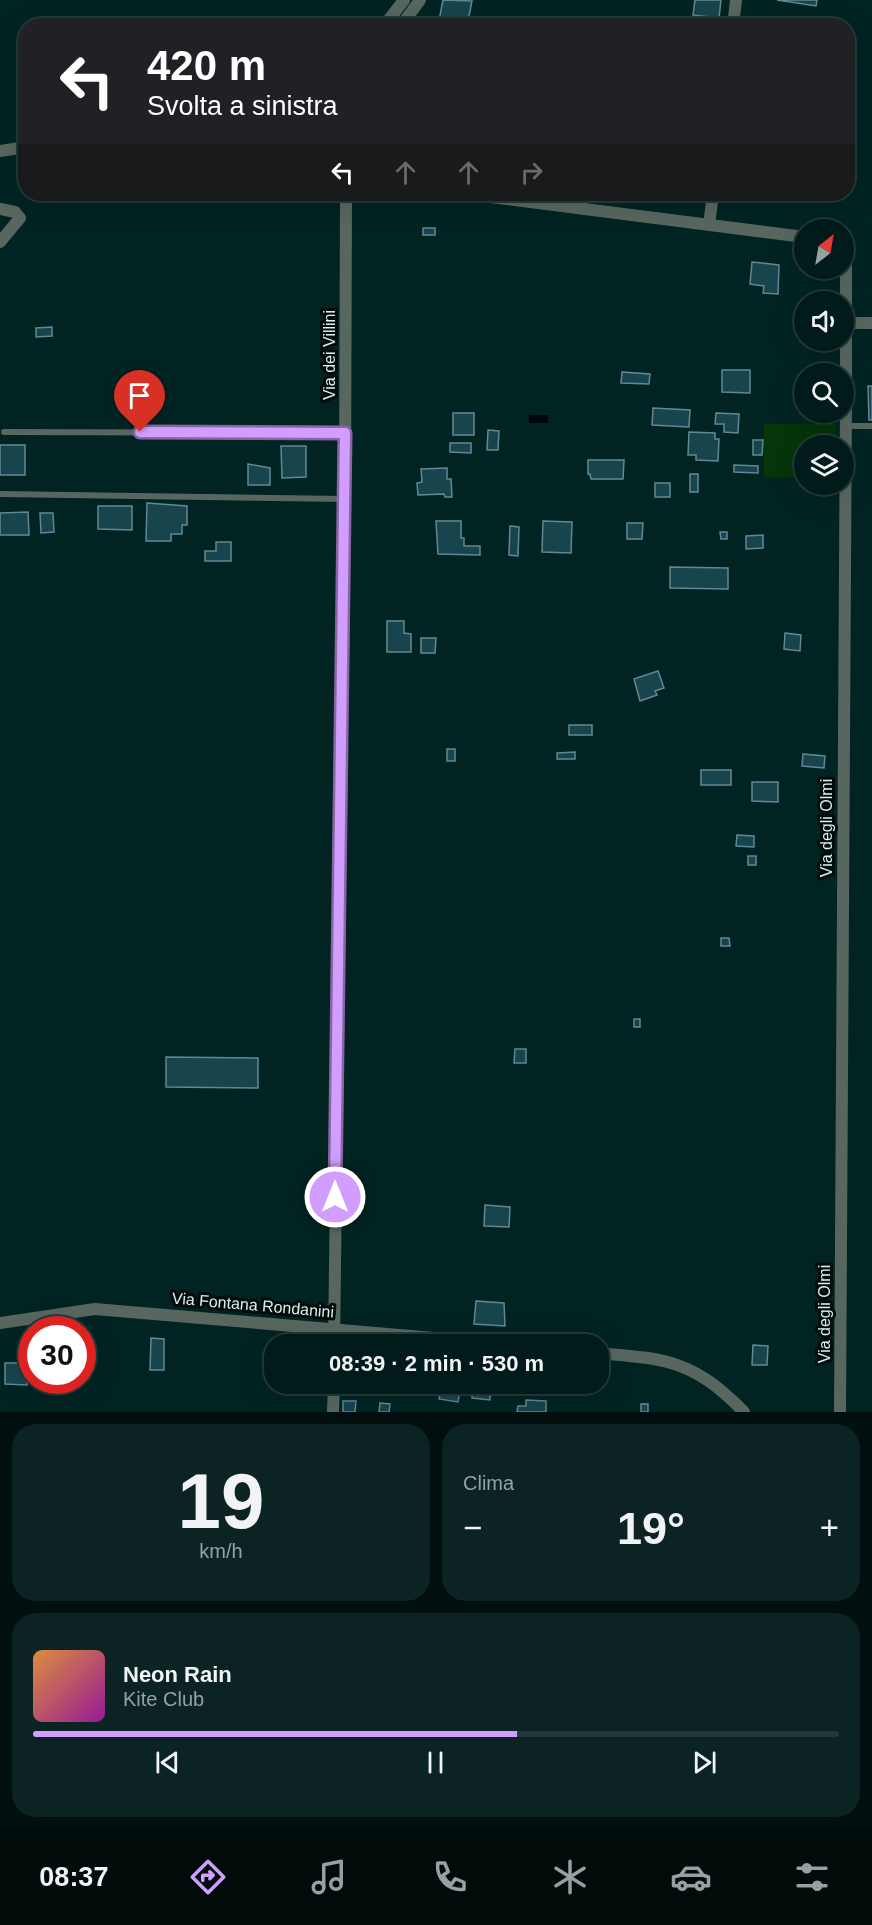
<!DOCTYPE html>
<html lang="it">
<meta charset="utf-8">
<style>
body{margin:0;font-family:Arial,sans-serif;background:#0b2423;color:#f1f3f6;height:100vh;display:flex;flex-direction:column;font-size:22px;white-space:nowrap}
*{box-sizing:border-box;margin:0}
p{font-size:20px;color:#96a1a2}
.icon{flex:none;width:33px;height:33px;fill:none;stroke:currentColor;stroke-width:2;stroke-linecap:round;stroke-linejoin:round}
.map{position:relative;height:1412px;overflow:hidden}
.sheet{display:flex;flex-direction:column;gap:12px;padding:12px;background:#010f0e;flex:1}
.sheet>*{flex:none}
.hud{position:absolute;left:18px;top:18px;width:837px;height:183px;border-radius:24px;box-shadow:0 6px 24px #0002,0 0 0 2px #233939;background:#202124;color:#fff;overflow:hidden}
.needle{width:39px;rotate:31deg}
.buttons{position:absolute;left:794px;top:219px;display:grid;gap:12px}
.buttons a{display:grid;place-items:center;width:60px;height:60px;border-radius:50%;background:#011b1a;box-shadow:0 6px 24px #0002,0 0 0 2px #233939;font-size:30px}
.speed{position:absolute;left:18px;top:1316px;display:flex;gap:12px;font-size:30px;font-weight:700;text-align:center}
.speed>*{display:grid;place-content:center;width:78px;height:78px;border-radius:50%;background:#011b1a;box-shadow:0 6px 24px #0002,0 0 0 2px #233939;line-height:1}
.speed .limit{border:9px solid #d22;background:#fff;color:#111}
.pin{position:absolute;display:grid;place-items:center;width:51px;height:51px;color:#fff;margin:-62px -26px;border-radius:50% 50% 50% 0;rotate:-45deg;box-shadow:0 0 6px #0007}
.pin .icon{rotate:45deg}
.me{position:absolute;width:66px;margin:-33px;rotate:0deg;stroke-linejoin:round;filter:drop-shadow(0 0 4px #0008)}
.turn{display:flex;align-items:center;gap:21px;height:126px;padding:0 30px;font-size:27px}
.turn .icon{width:78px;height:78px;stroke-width:2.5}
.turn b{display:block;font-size:42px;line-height:51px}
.lanes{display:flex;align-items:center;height:57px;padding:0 30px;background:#0003;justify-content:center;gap:30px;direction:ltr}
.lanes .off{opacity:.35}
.big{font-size:45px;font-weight:700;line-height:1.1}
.sheet .tile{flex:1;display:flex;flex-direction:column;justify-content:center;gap:9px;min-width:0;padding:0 21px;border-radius:24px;background:#0b2423}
.sheet .dial{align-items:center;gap:0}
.dial b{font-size:78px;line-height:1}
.song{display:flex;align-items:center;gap:18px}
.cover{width:72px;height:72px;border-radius:9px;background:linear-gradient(135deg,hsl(30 70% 55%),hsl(300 70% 35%))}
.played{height:6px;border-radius:3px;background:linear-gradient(90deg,#d19dfe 60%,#233939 60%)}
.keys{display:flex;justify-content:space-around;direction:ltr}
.heat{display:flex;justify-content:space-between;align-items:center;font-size:33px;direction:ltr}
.sheet .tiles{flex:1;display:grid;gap:12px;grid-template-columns:1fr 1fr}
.tile:last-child{grid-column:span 2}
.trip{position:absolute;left:264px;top:1334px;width:345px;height:60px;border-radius:24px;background:#011b1a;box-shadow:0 6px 24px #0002,0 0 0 2px #233939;font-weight:700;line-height:60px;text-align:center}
.menu{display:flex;height:96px;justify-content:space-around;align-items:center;background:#000b0a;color:#96a1a2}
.menu .icon{width:42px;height:42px}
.menu .current{color:#d19dfe}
.menu b{font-size:27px;color:#f1f3f6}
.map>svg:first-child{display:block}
.green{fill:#053509}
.water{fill:#00060d}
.building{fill:#18444e;stroke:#5f8994;stroke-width:1.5}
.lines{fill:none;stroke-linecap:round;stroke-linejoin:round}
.service{stroke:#576760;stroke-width:6}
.minor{stroke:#576760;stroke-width:12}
.route-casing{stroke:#8866a5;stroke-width:15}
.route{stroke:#d19dfe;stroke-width:10}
.labels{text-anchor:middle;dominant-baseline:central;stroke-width:6;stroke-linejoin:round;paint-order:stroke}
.street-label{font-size:16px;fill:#d9f1ef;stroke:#000b0a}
</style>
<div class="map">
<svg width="872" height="1412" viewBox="0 0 872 1412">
<rect width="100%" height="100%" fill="#012422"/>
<path class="green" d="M764,424H836V445L804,446V477H764Z"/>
<path class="water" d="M529,415H548V423H529Z"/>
<path class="building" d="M443,0L472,1L467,26H438Z
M695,0H721L719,18L693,15Z
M777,0H817L816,6Z
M233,194H255V197L236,202Z
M423,228H435V235H423Z
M752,262L779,265L778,294L763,293L764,286L750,284Z
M52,327V336L36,337V328Z
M722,370H750V393L722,392Z
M622,372L650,374L649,384L621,383Z
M868,386H872V420H869Z
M653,408L690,410L689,427L652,425Z
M453,413H474V435H453Z
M716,413L739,414L738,433L724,432V424H715Z
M488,430L499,431L498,450H487Z
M689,432L715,433V439H719L718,461L696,460V455H688Z
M753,440H763L762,455H753Z
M450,443H471V453L450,452Z
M0,445H25V475H0Z
M281,446H306V477L282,478Z
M588,460H624L623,479H591L590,474H588Z
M248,464L270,468V485H248Z
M734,465L758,466V473L734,472Z
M447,468V479H451L452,497H445L444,494L418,495L417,483L422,482L421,469Z
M690,474H698V492H690Z
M655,483H670V497H655Z
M147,503L187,506V525H182V534H171V541H146Z
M98,506H132V530L98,529Z
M28,512L29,535H0V513Z
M40,513H53L54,532L41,533Z
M436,521H461V538H464V546H480V555L438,554Z
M543,521L572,522L571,553L542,552Z
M627,523H643L642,539H627Z
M510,526L519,527L518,556L509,555Z
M720,532H727V539H721Z
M763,535V548L746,549V536Z
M216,542H231V561H205V551H216Z
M670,567L728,568V589L670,588Z
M387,621H404V633L411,634V652H387Z
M785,633L801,635L800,651L784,649Z
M421,638H436L435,653H421Z
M658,671L664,688L655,691L657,695L640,701L634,679Z
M569,725H592V735H569Z
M447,749H455V761H447Z
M575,752V759H557V753Z
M803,754L825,756L824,768L802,766Z
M701,770H731V785H701Z
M752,782H778V802L752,801Z
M737,835L754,836V847L736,846Z
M748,856H756V865H748Z
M721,938H729L730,946H721Z
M634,1019H640V1027H634Z
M515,1049H526V1063H514Z
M166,1057L258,1058V1088L166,1087Z
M485,1205L510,1207L509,1227L484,1226Z
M476,1301L504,1303L505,1326L474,1324Z
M151,1338L164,1339V1370H150Z
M753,1345L768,1346L767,1365H752Z
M5,1363H27V1385L5,1384Z
M364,1383H385L383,1390L363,1385Z
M417,1383H435L433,1389Z
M442,1383H461L458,1402L439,1399Z
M473,1383H491L490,1400L472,1398Z
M526,1400L546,1401V1412H517L518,1406H526Z
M343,1401H356L355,1412H343Z
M380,1403L390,1404L389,1412H379Z
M641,1404H648V1412H641Z"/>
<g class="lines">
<path class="service" d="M846,426H872
M4,432L345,433
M0,494L345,499"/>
<path class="minor" d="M384,26L404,0
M401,26L420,0
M733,26L736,0
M0,151L26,147
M467,194L804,237
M0,209L15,212L20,218L0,242
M709,225L713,194
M846,323H872
M0,1323L95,1309L504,1344
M334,1344L345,499L346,194
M598,1353C668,1359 693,1360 744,1412
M333,1412L334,1383
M840,1412L846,400V253L843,246"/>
</g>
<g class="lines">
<g class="route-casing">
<path id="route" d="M140,432L345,433L335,1197"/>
</g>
<use href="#route" class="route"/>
</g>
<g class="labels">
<g class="street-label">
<text transform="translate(329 355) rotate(-90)">Via dei Villini</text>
<text transform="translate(826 828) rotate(-90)">Via degli Olmi</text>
<text transform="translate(253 1305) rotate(5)">Via Fontana Rondanini</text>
<text transform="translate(824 1314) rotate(-90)">Via degli Olmi</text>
</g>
</g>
</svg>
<div class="buttons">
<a><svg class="needle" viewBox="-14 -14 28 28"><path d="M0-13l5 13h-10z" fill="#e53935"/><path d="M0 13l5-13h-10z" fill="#96a1a2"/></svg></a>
<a><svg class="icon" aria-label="sound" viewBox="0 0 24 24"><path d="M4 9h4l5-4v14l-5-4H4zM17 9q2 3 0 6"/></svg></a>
<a><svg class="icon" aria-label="search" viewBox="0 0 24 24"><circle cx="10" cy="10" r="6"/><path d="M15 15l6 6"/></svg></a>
<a><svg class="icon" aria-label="layers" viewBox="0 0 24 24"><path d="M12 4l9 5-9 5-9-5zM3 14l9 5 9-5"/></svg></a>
</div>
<div class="speed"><div class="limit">30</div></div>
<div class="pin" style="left:140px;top:432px;background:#d93025"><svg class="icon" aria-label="arrive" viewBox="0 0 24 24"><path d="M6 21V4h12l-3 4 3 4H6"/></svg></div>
<svg class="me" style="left:335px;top:1197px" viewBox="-20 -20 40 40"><circle r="17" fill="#d19dfe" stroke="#fff" stroke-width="3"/><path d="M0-11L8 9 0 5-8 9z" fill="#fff"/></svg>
<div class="trip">08:39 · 2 min · 530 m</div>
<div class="hud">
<div class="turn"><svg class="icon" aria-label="left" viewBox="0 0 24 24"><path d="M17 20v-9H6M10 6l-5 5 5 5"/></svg><div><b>420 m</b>Svolta a sinistra</div></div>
<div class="lanes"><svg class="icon" aria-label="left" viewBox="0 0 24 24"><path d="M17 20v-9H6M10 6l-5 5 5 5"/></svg><svg class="icon off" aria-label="ahead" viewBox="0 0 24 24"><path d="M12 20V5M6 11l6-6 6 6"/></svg><svg class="icon off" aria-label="ahead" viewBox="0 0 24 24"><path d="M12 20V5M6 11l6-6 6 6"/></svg><svg class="icon off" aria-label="right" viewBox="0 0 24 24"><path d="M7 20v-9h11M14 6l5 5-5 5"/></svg></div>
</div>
</div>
<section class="sheet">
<div class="tiles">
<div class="tile dial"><b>19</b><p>km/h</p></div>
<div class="tile"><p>Clima</p>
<div class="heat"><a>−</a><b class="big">19°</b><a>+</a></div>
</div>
<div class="tile">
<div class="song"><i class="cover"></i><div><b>Neon Rain</b><p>Kite Club</p></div></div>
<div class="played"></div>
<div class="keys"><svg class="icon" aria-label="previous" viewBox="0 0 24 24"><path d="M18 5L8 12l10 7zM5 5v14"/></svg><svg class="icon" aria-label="pause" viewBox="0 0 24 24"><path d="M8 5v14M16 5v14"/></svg><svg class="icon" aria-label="next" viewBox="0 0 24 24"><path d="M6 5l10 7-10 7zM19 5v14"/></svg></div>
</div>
</div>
</section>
<nav class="menu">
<b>08:37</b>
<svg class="icon current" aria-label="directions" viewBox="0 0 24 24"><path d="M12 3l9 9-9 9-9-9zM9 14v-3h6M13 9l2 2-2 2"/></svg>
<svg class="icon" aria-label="music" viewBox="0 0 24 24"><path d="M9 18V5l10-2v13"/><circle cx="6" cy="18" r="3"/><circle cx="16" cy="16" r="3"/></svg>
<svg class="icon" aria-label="phone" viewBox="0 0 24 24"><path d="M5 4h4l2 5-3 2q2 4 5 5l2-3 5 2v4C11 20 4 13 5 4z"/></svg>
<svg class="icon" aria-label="climate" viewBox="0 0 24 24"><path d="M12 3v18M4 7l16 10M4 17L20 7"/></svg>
<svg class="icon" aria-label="car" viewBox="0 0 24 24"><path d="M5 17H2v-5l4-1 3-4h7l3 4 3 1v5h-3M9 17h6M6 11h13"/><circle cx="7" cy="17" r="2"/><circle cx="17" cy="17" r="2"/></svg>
<svg class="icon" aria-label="filters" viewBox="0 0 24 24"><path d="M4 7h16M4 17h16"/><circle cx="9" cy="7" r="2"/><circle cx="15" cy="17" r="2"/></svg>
</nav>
